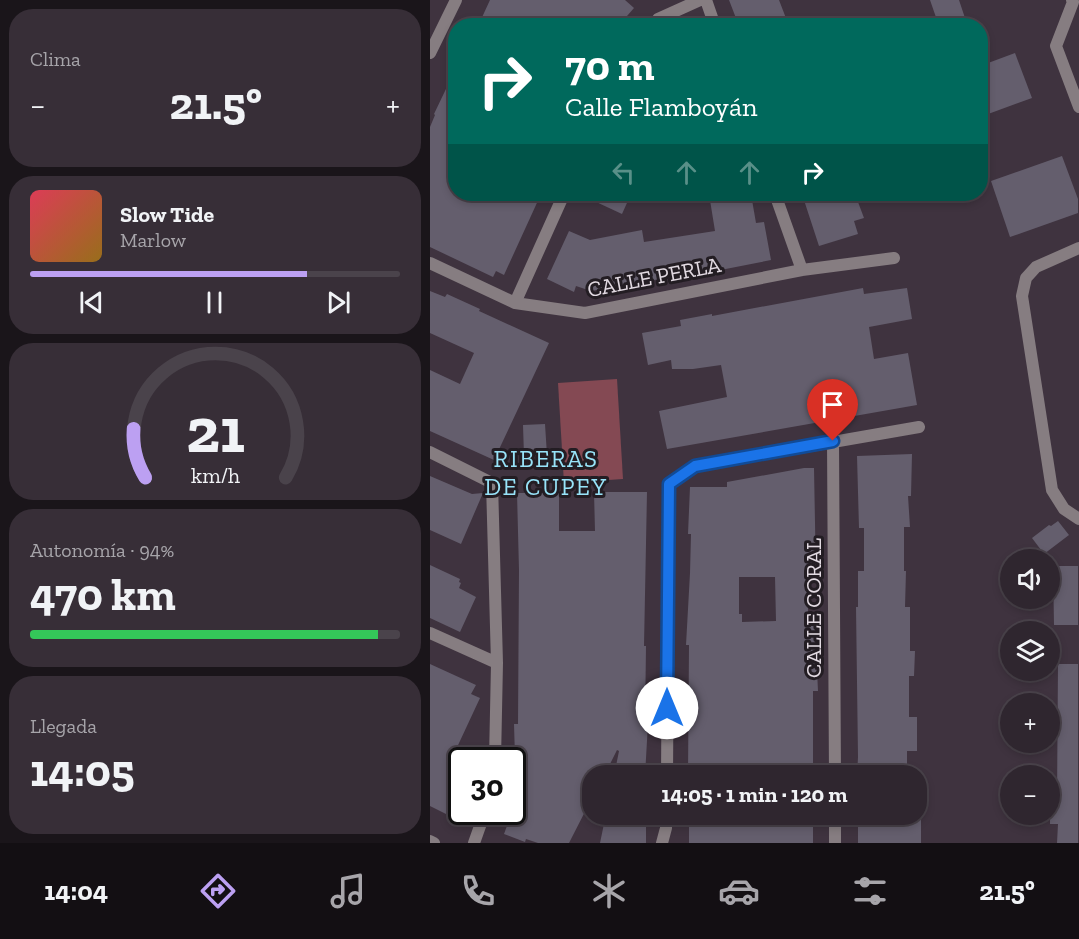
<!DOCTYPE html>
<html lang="es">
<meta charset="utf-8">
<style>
body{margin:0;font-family:"Zilla Slab",serif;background:#372e37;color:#f1f3f6;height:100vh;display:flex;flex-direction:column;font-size:22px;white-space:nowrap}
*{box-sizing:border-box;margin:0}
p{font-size:20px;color:#a7a5aa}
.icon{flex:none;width:33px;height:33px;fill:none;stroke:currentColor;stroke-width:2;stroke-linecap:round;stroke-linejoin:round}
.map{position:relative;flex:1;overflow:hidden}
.sheet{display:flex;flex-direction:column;gap:9px;padding:9px;background:#1a151a;width:430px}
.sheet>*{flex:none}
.hud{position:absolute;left:18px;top:18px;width:540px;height:183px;border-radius:24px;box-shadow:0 3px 9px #0003,0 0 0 2px #4a434b;background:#00695c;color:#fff;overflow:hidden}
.tools{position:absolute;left:570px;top:549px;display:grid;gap:12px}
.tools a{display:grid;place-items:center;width:60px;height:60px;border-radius:50%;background:#2f262f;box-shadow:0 3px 9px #0003,0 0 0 2px #4a434b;font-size:30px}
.speed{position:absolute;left:18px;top:747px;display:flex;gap:12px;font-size:30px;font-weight:700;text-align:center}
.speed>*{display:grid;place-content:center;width:78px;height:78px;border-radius:50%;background:#2f262f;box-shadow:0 3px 9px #0003,0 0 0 2px #4a434b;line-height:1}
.speed .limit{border:3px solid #111;border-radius:9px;background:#fff;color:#111}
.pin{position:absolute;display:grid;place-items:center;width:51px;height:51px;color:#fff;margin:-62px -26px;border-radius:50% 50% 50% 0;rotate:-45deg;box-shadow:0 0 6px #0007}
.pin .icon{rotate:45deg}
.me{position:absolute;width:66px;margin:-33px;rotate:0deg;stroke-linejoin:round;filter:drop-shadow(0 0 4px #0008)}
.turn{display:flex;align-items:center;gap:21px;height:126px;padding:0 18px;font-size:27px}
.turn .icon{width:78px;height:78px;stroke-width:2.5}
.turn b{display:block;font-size:42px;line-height:51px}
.lanes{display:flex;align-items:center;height:57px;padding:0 18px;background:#0003;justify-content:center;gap:30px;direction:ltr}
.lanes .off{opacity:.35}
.big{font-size:45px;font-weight:800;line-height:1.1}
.sheet .tile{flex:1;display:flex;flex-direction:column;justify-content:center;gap:9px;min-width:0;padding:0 21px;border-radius:24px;background:#372e37}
.sheet .dial{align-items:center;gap:0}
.dial svg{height:156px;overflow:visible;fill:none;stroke:#4a434b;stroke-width:7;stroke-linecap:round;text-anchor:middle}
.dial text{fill:#f1f3f6;stroke:none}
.song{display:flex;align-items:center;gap:18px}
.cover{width:72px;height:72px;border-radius:9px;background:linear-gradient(135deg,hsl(350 70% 55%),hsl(40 70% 35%))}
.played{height:6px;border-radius:3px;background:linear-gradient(90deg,#bca0f2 75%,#4a434b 75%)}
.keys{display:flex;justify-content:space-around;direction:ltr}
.heat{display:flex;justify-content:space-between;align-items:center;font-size:33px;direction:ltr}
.charge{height:9px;border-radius:4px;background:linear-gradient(90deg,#34c759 94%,#4a434b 0)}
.trip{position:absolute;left:152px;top:765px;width:345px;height:60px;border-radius:24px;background:#2f262f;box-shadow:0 3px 9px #0003,0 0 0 2px #4a434b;font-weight:800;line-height:60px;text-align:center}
.tab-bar{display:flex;height:96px;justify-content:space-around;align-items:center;background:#130f13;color:#a7a5aa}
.tab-bar .icon{width:42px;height:42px}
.tab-bar .active{color:#bca0f2}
.tab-bar b{font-size:27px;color:#f1f3f6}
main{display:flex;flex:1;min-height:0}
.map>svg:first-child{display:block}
.green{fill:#844953}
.building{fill:#645e6d;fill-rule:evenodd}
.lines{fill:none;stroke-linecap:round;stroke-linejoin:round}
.service{stroke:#867d81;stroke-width:12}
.minor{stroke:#867d81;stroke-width:12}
.route-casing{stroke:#114b97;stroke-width:15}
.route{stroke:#1a73e8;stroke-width:10}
.labels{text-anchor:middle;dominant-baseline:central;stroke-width:6;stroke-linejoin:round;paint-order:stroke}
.street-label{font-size:22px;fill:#e2dae2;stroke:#231d23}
.neighbourhood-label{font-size:24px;letter-spacing:1.5px;fill:#98e4f9;stroke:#231d23}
</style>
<main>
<section class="sheet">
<div class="tile"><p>Clima</p>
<div class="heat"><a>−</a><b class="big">21.5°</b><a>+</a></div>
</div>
<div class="tile">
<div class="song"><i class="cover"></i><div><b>Slow Tide</b><p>Marlow</p></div></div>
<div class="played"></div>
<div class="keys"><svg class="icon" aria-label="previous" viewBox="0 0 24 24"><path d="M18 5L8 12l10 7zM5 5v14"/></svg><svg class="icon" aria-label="pause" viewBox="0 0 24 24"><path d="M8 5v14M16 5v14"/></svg><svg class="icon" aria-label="next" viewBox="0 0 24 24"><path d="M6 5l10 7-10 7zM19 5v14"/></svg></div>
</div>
<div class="tile dial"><svg viewBox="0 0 100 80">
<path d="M14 69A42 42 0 1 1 86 69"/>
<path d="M14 69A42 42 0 0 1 8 44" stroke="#bca0f2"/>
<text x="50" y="56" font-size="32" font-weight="700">21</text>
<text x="50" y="72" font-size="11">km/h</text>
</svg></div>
<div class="tile"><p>Autonomía · 94%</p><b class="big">470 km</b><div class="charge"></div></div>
<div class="tile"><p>Llegada</p><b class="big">14:05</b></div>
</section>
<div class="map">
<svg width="649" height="843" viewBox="0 0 649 843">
<rect width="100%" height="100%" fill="#3f333f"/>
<path class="green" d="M187,379L193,479L134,483L128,383Z"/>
<path class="building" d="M60,0H195L204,8L197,16L206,26H48Z
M299,0H349L359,26H309Z
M500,0H529L535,18L509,26Z
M585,53L602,98L550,117V66Z
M26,68V194H111L74,275L66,271L63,277L0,247V127L5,115L4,114Z
M632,156L648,199V213L580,237L561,181Z
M149,194H201L192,214Z
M279,194H321L326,223L334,222L341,260L265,275L264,273L161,291L146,286L144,292L117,279L139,231L160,240L212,230L214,242L285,231Z
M372,194H425L434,218L424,221L428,234L389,246Z
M433,288L434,294L477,288L482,319L439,327L444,359L478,353L487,405L237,449L229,411L297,397L291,365L263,369H242L241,360L218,365L212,333L251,326L250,320L282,314V316Z
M0,291L15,297L17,294L50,309L49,311L119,343L64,460L0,431V370L30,384L44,353L0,333Z
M115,424L117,455L94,456L93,425Z
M482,454L481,496H478L480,527H474V571H476L475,607H480V651H485L484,676H479V717H487V751H477V776H427L428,757L426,607H428V571H434V528H429L427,456Z
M374,468H384L386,577H378V621H385V670H387L388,691H383V776H258L259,645H256L260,573L261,534H258L260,487H297V482ZM309,577H345L346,621L312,622V614H309Z
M0,476L42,494L53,493L31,544L0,530Z
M164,492H217L214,646H216L215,723H218L215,776H184L189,751L187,750L174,776H162V798L139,843H108L96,839L95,842L74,834L87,798L88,758H85L84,724H88L89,570L87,493H129V531H165Z
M628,521L639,535L614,554L602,538L619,525L621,526Z
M0,565L30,579L29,582L31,583L29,588L46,597L30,632L0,618Z
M623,566H648V625H624Z
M0,664L46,685L41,694L50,698L16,771L32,778V797L22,817L0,806Z
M628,664H648V843H627L628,824H620V800H627Z
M176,814H216V843H170Z
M259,814H383V843H259Z
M428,814H491V843H428Z"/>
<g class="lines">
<path class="service" d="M642,0L643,2L626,46L649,107
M649,248L606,267L596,278L592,296L622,490L634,509L649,519"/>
<path class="minor" d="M276,0L285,26
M223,26L228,19L270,0
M0,53L26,0
M345,194L372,270
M0,263L85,303L155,313L372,270L464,258
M85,303L134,194
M403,441L405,776
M0,452L62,483L67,663L65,760
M0,633L67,663
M237,776L239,484L265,466L489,427
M405,814V843
M0,841L4,843
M44,843L55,812
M232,843L236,828V814"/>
</g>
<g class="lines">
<g class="route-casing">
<path id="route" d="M237,708L239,484L265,466L403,441"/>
</g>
<use href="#route" class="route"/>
</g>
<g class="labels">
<g class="street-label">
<text transform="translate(224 277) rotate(-11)">CALLE PERLA</text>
<text transform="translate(383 608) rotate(-90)">CALLE CORAL</text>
</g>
<g class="neighbourhood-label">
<text x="116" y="458">RIBERAS<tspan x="116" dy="28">DE CUPEY</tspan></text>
</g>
</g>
</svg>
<div class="tools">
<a><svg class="icon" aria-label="sound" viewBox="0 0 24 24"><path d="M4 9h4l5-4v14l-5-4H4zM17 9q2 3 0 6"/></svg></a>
<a><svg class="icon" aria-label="layers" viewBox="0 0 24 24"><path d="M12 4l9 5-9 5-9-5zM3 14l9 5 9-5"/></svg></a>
<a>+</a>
<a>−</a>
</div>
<div class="speed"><div class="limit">30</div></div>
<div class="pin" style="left:403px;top:441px;background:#d93025"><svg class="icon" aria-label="arrive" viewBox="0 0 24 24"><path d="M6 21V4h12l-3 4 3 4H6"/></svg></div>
<svg class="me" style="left:237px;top:708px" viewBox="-20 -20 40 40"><circle r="19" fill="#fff"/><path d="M0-13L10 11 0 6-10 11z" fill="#1a73e8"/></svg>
<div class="trip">14:05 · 1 min · 120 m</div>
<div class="hud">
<div class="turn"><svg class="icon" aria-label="right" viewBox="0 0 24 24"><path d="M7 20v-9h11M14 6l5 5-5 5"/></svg><div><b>70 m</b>Calle Flamboyán</div></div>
<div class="lanes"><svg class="icon off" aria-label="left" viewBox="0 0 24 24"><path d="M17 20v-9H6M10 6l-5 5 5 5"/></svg><svg class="icon off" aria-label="ahead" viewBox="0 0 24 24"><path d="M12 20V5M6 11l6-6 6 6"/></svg><svg class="icon off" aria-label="ahead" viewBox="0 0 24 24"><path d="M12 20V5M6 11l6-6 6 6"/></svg><svg class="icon" aria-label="right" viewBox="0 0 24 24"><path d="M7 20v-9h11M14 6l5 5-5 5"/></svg></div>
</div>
</div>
</main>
<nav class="tab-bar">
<b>14:04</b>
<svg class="icon active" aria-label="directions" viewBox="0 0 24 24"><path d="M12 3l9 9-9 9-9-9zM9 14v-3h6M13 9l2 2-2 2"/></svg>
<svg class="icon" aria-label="music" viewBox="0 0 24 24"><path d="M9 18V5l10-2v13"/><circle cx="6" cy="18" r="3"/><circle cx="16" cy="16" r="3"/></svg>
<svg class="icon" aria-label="phone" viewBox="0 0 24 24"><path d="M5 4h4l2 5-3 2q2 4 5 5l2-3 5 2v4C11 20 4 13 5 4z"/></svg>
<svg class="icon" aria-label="climate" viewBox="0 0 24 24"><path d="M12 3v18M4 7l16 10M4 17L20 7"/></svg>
<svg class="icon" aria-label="car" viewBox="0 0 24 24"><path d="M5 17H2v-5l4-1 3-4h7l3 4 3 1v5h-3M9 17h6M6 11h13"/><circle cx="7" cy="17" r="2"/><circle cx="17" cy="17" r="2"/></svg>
<svg class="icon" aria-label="filters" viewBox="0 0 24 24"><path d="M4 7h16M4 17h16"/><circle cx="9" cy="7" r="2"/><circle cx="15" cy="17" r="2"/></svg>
<b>21.5°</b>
</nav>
